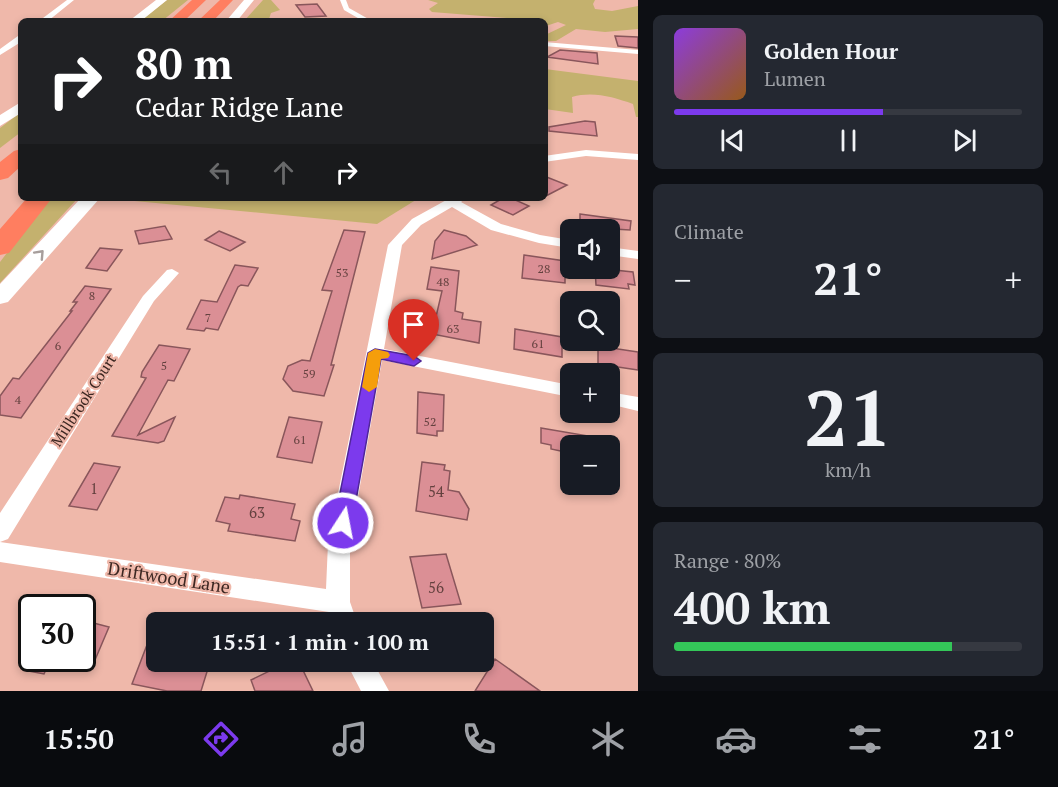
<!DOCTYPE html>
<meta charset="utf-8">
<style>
body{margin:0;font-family:"PT Serif",serif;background:#242831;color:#f1f3f6;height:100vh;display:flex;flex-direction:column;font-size:22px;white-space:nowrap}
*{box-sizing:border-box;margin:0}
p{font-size:20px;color:#9ea1a6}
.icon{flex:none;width:33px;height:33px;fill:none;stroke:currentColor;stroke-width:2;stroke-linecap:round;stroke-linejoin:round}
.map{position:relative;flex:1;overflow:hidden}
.sheet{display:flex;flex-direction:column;gap:15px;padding:15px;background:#0d0f14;width:420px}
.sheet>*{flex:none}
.guide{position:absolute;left:18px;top:18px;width:530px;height:183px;border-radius:9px;box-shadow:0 3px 9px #0003;background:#202124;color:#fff;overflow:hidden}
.buttons{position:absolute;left:560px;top:219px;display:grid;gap:12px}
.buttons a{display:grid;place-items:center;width:60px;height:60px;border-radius:9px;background:#171b24;box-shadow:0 3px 9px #0003;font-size:30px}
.speed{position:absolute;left:18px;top:594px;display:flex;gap:12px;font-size:30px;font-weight:700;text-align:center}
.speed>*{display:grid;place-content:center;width:78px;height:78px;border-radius:50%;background:#171b24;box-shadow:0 3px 9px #0003;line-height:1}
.speed .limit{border:3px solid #111;border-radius:9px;background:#fff;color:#111}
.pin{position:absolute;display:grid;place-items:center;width:51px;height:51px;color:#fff;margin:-62px -26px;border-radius:50% 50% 50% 0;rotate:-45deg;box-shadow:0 0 6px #0007}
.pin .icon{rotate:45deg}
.me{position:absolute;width:66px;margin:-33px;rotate:11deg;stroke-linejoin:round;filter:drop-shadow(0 0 4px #0008)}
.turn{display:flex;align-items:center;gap:21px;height:126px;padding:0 18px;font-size:27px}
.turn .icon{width:78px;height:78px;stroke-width:2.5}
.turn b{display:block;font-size:42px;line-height:51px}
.lanes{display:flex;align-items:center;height:57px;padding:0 18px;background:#0003;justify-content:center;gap:30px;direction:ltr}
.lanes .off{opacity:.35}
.big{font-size:45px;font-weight:700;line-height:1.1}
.sheet .tile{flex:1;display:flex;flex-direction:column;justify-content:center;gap:9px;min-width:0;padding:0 21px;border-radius:9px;background:#242831}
.sheet .dial{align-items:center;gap:0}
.dial b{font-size:78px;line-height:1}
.song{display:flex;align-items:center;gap:18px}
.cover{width:72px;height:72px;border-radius:9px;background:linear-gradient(135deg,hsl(270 70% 55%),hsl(30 70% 35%))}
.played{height:6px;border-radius:3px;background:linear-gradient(90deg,#7c3aed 60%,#363941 60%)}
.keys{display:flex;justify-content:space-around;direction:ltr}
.heat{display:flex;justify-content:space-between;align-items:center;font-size:33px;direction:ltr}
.charge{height:9px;border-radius:4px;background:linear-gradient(90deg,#34c759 80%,#363941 0)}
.trip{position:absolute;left:146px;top:612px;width:348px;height:60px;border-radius:9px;background:#171b24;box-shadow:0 3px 9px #0003;font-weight:700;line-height:60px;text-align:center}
.tabs{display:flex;height:96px;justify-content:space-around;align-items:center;background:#090b0e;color:#9ea1a6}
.tabs .icon{width:42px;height:42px}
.tabs .current{color:#7c3aed}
.tabs b{font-size:27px;color:#f1f3f6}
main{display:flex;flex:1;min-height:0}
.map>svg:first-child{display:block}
.green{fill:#c4b16e}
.building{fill:#db8f95;stroke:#89565b;stroke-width:1.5}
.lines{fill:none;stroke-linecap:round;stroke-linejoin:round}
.street{fill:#fff;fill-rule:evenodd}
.secondary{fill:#fff;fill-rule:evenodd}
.highway{fill:#ff7e60;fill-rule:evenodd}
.oneway{stroke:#a79e9c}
.route{fill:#7c3aed;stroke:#51269a;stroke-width:1.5}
.slow{fill:#f59e0b}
.labels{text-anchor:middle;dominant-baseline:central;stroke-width:4.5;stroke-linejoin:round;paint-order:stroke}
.number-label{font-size:12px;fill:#64413f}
.street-label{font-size:15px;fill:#3c2722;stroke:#efb8aa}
.near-number-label{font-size:15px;fill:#64413f}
.near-street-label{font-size:18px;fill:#3c2722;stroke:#efb8aa}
</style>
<main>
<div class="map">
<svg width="638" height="691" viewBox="0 0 638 691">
<rect width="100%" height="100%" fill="#efb8aa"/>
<path class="green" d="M167,0H188L162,21H140Z
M263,0H271L280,10L271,13L269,19L273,21H244Z
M428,0H595L593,4L595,9L612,11L638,6V29L605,32L576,29L556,41H545V35L566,25L558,22L546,26L544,21L432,12L429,9L438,3Z
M545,69L638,81V117H636L633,104C613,97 593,91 572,97L573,113L545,109Z
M21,112V132L0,148V128Z
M49,198H78L0,283V262Z
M103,198H419L377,224Z"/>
<path class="building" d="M317,4L326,16L305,17L296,5Z
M615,36L638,37V48L618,46Z
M560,50L597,53L598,64L547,57Z
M585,121L595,122L597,136L549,131V127Z
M544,176L567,185L544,197Z
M503,198H511L529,206L513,215L491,205Z
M580,214L631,221L630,230L580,227Z
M165,226L172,239L139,244L135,231Z
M344,230L365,232L331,365H334L324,396L293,391L283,379L288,366L302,360L310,361L332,291L322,290Z
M444,230L466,236L477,245L432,259L435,241Z
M219,231L236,238L245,242L230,251L205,240Z
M100,248L122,250L107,271L86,268Z
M524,255L565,261V283L522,278Z
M235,265L258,268L248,286L241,285L238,287L218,330L206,328L204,331L187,329L201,300L217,302Z
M431,267L459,271L455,311L463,313L462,319L481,322L479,343L432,334L442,291L427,289Z
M595,268L633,272L635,285L628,284L629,289L596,285Z
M85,286L111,289L21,418L0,415V396L13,378L19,379L51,338L72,311H70L77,302H73Z
M515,329L562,337V357L514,349Z
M159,345L190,349L174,381L168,380L138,435L175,417L164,441L158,443L112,436L146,378L141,377L142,372Z
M598,346L638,352V370L598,364Z
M418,392L444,395L443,431H437V436L417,433Z
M289,417L322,422L312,463L277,457Z
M541,428L606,439L605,446H570V453L551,449V445L541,443Z
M422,462L445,465L444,470L450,471L448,490L459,492L462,497L469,509L467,520L416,511Z
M94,463L120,467L97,510L69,506Z
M240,495L295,504L291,519L300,521L295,541L228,531L230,524L216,521L225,497L239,499Z
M446,554L461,604L422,608L410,557Z
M82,620L109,627L95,660L82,657Z
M155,624L156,662H210L201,691H167L132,684Z
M29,658H51L44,674L23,670Z
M495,659L540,691H475Z
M288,662H299L313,691H255L251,680Z"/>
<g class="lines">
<path class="street" d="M67,0H74L48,21H39Z
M340,0H346L349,8L372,21H363L344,10Z
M18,36H21V42L0,55V49Z
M544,42L638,50V54L544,46Z
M586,150L638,154V160L586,156L544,162V156Z
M450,198H466L461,202L501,224L540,235L570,240V248L539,243L491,230L452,207L421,225L402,245L384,349L570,385V397L382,360L350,543V602L357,622H333L329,612L0,562V542L326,589L328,543L388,245L412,219Z
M609,247L638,251V259L609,255Z
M172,269L179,273L154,301L8,539L0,542V513L143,296L167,270Z
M609,392L638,397V411L609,404Z
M346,662H373L389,691H361Z"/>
<path class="secondary" d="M156,0H167L141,21H129Z
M244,0H254L237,21H226Z
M21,102V113L0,126V115Z
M81,198H100L8,302L0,304V284Z"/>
<path class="highway" d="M192,0H206L184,21H169Z
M220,0H233L213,21H198Z
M21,149V166L8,178L0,180V162L14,151Z
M27,198H52L9,253L0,255V229Z"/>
</g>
<defs><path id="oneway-chevron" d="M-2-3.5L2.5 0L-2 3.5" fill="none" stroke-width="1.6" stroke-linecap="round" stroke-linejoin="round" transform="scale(1.5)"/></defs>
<use class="oneway" href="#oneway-chevron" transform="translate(40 254) rotate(-47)"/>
<path class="route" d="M375,349L414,356L421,361L414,366L381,359L352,523L349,528L343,530L336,528L334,523L368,353Z"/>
<path class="slow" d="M375,349L388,352L390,355L388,358L381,359L377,387L369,392L362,387L368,353Z"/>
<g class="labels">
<g class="number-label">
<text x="544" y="268">28</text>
<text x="342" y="272">53</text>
<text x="443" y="281">48</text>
<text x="92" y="295">8</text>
<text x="208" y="317">7</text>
<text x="453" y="328">63</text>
<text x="538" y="343">61</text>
<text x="58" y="345">6</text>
<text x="164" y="365">5</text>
<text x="309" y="373">59</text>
<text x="18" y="399">4</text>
<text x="430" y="421">52</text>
<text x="300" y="439">61</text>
</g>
<g class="street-label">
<text transform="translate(83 400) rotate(-57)">Millbrook Court</text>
</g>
<g class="near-number-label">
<text x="94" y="488">1</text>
<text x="436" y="491">54</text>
<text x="257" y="512">63</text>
<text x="436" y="587">56</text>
</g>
<g class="near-street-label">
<text transform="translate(169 577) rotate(9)">Driftwood Lane</text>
</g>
</g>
</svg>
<div class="buttons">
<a><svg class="icon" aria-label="sound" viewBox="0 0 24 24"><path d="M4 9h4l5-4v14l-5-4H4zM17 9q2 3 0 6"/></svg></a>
<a><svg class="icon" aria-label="search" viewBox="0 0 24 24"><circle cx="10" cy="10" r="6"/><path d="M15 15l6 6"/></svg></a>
<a>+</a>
<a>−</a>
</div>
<div class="speed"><div class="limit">30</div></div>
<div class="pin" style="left:414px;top:361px;background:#d93025"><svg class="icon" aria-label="arrive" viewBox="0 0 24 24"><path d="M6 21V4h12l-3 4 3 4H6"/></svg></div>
<svg class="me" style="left:343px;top:523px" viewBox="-20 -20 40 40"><circle r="17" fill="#7c3aed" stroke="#fff" stroke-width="3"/><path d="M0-11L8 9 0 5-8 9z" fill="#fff"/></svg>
<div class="trip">15:51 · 1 min · 100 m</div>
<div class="guide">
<div class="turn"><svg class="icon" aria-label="right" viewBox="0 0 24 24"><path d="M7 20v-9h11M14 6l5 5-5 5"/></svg><div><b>80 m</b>Cedar Ridge Lane</div></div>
<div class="lanes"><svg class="icon off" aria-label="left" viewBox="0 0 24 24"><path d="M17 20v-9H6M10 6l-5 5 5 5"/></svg><svg class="icon off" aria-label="ahead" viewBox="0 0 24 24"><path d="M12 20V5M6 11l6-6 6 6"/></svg><svg class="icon" aria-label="right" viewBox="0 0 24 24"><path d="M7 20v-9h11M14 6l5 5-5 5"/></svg></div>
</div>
</div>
<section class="sheet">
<div class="tile">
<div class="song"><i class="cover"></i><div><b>Golden Hour</b><p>Lumen</p></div></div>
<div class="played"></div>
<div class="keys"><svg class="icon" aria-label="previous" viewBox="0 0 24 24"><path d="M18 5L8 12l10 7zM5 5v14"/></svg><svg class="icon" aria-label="pause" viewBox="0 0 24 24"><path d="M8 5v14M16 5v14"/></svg><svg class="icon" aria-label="next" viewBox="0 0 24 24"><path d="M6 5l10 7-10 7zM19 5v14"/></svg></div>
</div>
<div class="tile"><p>Climate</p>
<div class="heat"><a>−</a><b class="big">21°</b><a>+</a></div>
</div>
<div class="tile dial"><b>21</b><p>km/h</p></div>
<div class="tile"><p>Range · 80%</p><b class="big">400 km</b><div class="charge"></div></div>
</section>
</main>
<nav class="tabs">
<b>15:50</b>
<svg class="icon current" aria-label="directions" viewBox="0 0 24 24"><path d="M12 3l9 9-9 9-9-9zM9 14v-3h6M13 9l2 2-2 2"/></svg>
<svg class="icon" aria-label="music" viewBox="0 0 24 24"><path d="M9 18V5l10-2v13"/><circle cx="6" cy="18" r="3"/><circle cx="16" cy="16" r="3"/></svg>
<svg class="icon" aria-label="phone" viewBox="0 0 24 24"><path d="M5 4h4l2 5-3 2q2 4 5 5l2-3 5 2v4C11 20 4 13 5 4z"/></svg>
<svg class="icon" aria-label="climate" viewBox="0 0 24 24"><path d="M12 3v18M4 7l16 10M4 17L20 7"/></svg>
<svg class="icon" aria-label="car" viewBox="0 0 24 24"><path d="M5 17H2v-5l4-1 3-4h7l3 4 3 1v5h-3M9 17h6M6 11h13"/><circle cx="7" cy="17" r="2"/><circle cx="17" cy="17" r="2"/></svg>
<svg class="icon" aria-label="filters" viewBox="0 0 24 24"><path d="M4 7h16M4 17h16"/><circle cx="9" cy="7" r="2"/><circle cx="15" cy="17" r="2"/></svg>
<b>21°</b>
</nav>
